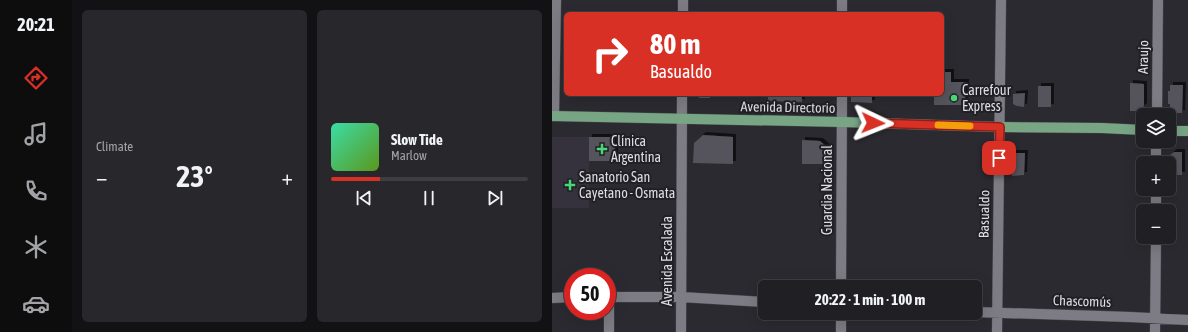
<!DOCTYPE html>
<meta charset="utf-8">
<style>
body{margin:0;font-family:"Asap Condensed",sans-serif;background:#28282c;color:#f1f3f6;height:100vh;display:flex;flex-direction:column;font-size:15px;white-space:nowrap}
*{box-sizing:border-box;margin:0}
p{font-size:13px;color:#a2a3a6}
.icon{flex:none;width:22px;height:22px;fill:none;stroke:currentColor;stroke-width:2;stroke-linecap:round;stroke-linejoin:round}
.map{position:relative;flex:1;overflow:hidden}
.sheet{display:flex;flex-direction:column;gap:10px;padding:10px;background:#121214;width:480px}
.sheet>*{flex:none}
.hud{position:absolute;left:12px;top:12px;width:380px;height:84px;border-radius:6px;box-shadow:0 4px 16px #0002,0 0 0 1px #3d3e41;background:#d93025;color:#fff;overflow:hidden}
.buttons{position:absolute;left:584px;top:108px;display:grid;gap:8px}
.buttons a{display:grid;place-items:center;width:40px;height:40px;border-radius:6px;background:#202024;box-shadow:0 4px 16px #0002,0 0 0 1px #3d3e41;font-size:20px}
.speed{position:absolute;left:12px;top:268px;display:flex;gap:8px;font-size:20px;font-weight:700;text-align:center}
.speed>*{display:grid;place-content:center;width:52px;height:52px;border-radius:50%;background:#202024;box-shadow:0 4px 16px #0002,0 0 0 1px #3d3e41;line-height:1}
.speed .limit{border:6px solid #d22;background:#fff;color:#111}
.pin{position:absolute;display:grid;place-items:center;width:34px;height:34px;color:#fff;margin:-17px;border-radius:8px;box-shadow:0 2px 6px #0006}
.me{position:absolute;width:44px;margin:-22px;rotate:92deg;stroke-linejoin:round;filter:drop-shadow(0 0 3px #0008)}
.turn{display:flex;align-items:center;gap:14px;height:84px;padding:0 20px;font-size:18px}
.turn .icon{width:52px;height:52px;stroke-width:2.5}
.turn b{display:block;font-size:28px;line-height:34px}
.big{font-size:30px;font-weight:700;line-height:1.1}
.sheet .widget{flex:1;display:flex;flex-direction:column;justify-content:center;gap:6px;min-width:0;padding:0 14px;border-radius:6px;background:#28282c}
.song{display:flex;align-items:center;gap:12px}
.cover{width:48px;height:48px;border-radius:6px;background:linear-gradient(135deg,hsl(160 70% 55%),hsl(90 70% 35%))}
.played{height:4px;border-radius:2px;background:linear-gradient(90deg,#d93025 25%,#3d3e41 25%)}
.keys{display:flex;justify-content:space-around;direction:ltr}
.heat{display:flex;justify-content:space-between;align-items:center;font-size:22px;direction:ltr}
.sheet .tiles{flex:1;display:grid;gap:10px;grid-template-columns:repeat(2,1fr)}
.trip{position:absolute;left:206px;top:280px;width:224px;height:40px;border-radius:6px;background:#202024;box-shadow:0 4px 16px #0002,0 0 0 1px #3d3e41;font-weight:700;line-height:40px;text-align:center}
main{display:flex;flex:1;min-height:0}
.tabs{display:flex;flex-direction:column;width:72px;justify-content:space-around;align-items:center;background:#0d0d0e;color:#a2a3a6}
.tabs .icon{width:28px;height:28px}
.tabs .on{color:#d93025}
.tabs b{font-size:18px;color:#f1f3f6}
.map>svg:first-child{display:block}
.built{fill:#35323e}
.building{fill:#55535b;filter:url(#shadow)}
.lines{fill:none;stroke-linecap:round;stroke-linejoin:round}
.minor-casing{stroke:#49474d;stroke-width:11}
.major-casing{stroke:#49474d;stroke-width:11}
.minor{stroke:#7d7b83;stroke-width:10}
.major{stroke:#78a685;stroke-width:10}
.route-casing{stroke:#8d1f18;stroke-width:10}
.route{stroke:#d93025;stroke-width:7}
.slow{stroke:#f59e0b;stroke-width:7}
.poi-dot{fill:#4ad778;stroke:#212026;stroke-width:1.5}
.labels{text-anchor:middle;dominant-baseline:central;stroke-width:4;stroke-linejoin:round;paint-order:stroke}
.street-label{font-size:14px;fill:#dedde2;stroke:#212026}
.poi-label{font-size:14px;fill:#dedde2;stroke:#212026;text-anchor:start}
</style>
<main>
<nav class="tabs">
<b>20:21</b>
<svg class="icon on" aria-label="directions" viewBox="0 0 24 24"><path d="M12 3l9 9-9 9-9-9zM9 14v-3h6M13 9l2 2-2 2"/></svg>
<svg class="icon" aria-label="music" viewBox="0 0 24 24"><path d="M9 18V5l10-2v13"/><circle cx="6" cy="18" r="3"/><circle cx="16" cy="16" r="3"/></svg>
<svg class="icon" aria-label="phone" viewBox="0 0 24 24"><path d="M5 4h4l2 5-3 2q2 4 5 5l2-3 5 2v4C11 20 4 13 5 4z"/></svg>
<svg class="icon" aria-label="climate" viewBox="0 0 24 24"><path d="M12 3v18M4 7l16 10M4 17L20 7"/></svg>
<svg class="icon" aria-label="car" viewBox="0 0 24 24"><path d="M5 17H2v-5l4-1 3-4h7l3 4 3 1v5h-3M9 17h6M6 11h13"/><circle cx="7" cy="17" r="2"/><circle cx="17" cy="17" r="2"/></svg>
</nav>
<section class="sheet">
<div class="tiles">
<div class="widget"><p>Climate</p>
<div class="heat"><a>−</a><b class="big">23°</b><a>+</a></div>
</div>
<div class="widget">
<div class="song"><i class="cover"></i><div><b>Slow Tide</b><p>Marlow</p></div></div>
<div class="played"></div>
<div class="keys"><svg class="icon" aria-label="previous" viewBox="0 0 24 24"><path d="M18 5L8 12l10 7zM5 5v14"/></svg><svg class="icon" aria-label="pause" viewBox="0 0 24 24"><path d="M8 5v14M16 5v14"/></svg><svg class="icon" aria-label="next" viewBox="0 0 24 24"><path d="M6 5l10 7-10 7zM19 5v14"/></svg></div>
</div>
</div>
</section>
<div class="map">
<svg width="636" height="332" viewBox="0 0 636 332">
<defs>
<filter id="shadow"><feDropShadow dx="3" dy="-3" stdDeviation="0" flood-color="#0009"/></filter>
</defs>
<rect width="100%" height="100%" fill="#2b2a30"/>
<path class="built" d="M0,137H37V208H0Z"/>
<path class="building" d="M390,72H399V82H414L413,105H382V94H390Z
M578,83L592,84V106L586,111H578Z
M618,85H631L630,113H624V111H618V104H616V91H618Z
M486,86H499V107H486Z
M473,93L472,107L465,106L461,104V94Z
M39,94H64V97H39Z
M91,94H110L107,97H91Z
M145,94H158V98H147Z
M216,94H250V102L216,101Z
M299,94H320V103L299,102Z
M151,135L181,137V164L141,163L142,143Z
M37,137H63V161H37Z
M250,140L268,141L276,148L275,164H250Z
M622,152H630V175H617V157L618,155Z
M459,153H473L472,175L460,176Z"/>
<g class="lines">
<g class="minor-casing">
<path id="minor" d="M131,14V0
M290,14V0
M605,115L606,0
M2,116L4,0
M604,163V141
M604,211V189
M289,287L290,94
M55,297H129L213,302
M57,297V332
M0,298L21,297
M423,312L578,317L636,320
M129,332L130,94
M289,332V313
M445,332L449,0
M603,332L604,237"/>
</g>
<g class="major-casing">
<path id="major" d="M0,116L290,122L448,127L550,128L591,130
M617,131H636"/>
</g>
<use href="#minor" class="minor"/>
<use href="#major" class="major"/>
</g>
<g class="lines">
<g class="route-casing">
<path id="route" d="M321,123L448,127L447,158"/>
</g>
<use href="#route" class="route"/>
<path class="slow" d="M386,125L418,126"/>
</g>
<g class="poi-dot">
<circle cx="402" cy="98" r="4"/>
<path d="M48 143h4v4h4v4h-4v4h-4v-4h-4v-4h4z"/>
<path d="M16 179h4v4h4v4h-4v4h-4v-4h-4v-4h4z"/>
</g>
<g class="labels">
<g class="street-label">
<text transform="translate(591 57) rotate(-89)">Araujo</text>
<text transform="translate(236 107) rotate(1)">Avenida Directorio</text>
<text transform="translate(275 190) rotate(-90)">Guardia Nacional</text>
<text transform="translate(432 214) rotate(-89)">Basualdo</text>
<text transform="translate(115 261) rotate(-90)">Avenida Escalada</text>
<text transform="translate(530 301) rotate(2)">Chascomús</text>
</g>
<g class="poi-label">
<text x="410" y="90">Carrefour<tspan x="410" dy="16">Express</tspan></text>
<text x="59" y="141">Clínica<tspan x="59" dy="16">Argentina</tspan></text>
<text x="27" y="177">Sanatorio San<tspan x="27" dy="16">Cayetano - Osmata</tspan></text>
</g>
</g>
</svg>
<div class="buttons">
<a><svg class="icon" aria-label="layers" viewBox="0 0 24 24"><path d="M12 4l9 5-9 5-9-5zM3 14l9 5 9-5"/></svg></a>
<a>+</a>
<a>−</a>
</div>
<div class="speed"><div class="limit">50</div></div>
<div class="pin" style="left:447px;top:158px;background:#d93025"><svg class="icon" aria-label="arrive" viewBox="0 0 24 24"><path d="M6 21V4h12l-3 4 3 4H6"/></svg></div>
<svg class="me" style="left:321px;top:123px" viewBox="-20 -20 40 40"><path d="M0-17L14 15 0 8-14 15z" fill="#d93025" stroke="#fff" stroke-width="4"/></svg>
<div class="trip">20:22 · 1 min · 100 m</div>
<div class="hud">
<div class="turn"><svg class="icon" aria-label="right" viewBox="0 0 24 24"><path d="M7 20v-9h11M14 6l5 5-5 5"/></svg><div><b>80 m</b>Basualdo</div></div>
</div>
</div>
</main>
